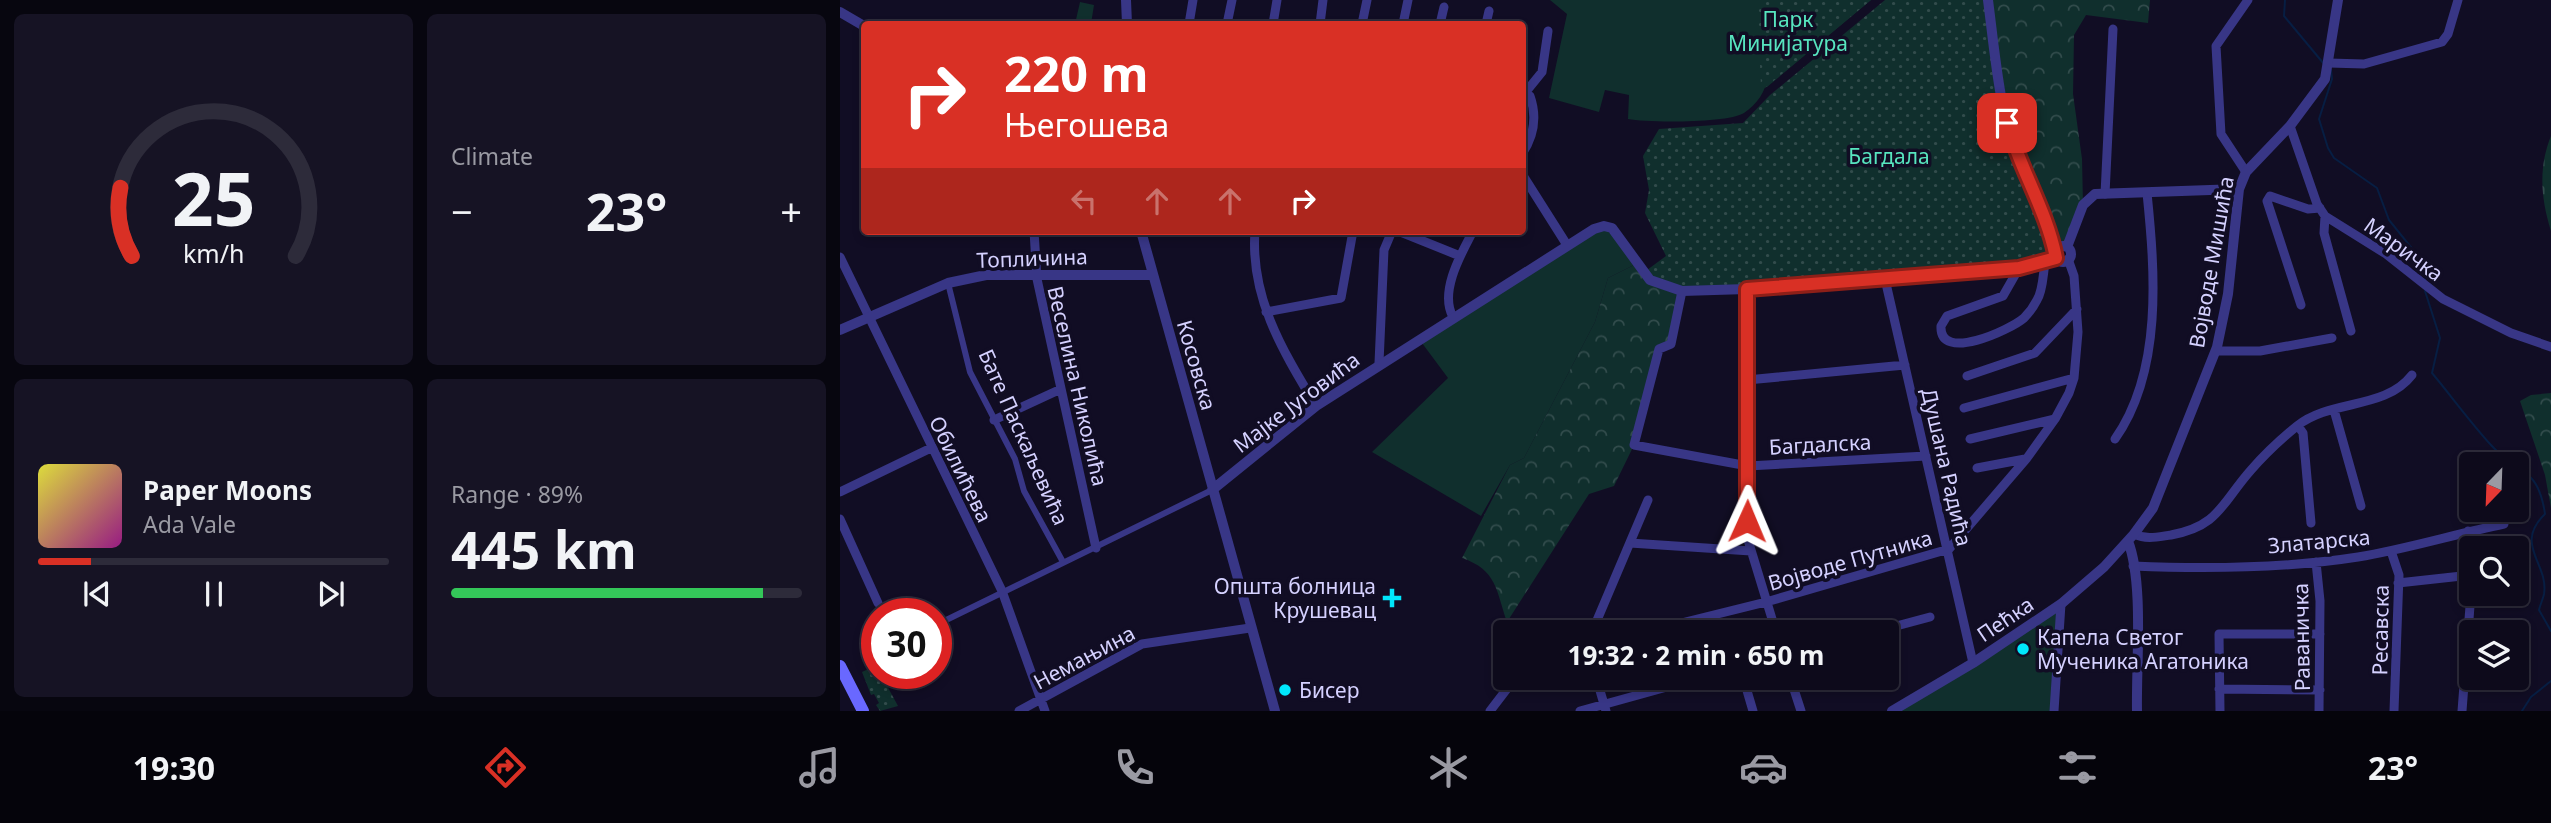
<!DOCTYPE html>
<meta charset="utf-8">
<style>
body{margin:0;font-family:"Noto Sans",sans-serif;background:#161324;color:#f1f3f6;height:100vh;display:flex;flex-direction:column;font-size:26px;white-space:nowrap}
*{box-sizing:border-box;margin:0}
p{font-size:23px;color:#9a9aa3}
.icon{flex:none;width:38px;height:38px;fill:none;stroke:currentColor;stroke-width:2;stroke-linecap:round;stroke-linejoin:round}
.map{position:relative;flex:1;overflow:hidden}
.details{display:flex;flex-direction:column;gap:14px;padding:14px;background:#07060f;width:840px}
.details>*{flex:none}
.top-card{position:absolute;left:21px;top:21px;width:665px;height:214px;border-radius:7px;box-shadow:0 4px 10px #0003,0 0 0 2px #2d2b3a;background:#d93025;color:#fff;overflow:hidden}
.needle{width:46px;rotate:203deg}
.fabs{position:absolute;left:1619px;top:452px;display:grid;gap:14px}
.fabs a{display:grid;place-items:center;width:70px;height:70px;border-radius:7px;background:#0d0a1b;box-shadow:0 4px 10px #0003,0 0 0 2px #2d2b3a;font-size:35px}
.speed{position:absolute;left:21px;top:598px;display:flex;gap:14px;font-size:35px;font-weight:700;text-align:center}
.speed>*{display:grid;place-content:center;width:91px;height:91px;border-radius:50%;background:#0d0a1b;box-shadow:0 4px 10px #0003,0 0 0 2px #2d2b3a;line-height:1}
.speed .limit{border:10px solid #d22;background:#fff;color:#111}
.pin{position:absolute;display:grid;place-items:center;width:60px;height:60px;color:#fff;margin:-30px;border-radius:14px;box-shadow:0 4px 10px #0006}
.me{position:absolute;width:77px;margin:-38px;rotate:1deg;stroke-linejoin:round;filter:drop-shadow(0 0 5px #0008)}
.turn{display:flex;align-items:center;gap:24px;height:147px;padding:0 28px;font-size:32px}
.turn .icon{width:91px;height:91px;stroke-width:2.5}
.turn b{display:block;font-size:49px;line-height:60px}
.lanes{display:flex;align-items:center;height:66px;padding:0 28px;background:#0003;justify-content:center;gap:35px;direction:ltr}
.lanes .off{opacity:.35}
.big{font-size:52px;font-weight:700;line-height:1.1}
.details .widget{flex:1;display:flex;flex-direction:column;justify-content:center;gap:10px;min-width:0;padding:0 24px;border-radius:10px;background:#161324}
.details .dial{align-items:center;gap:0}
.dial svg{height:182px;overflow:visible;fill:none;stroke:#2d2b3a;stroke-width:7;stroke-linecap:round;text-anchor:middle}
.dial text{fill:#f1f3f6;stroke:none}
.song{display:flex;align-items:center;gap:21px}
.cover{width:84px;height:84px;border-radius:10px;background:linear-gradient(135deg,hsl(60 70% 55%),hsl(310 70% 35%))}
.played{height:7px;border-radius:4px;background:linear-gradient(90deg,#d93025 15%,#2d2b3a 15%)}
.keys{display:flex;justify-content:space-around;direction:ltr}
.heat{display:flex;justify-content:space-between;align-items:center;font-size:38px;direction:ltr}
.charge{height:10px;border-radius:5px;background:linear-gradient(90deg,#34c759 89%,#2d2b3a 0)}
.details .tiles{flex:1;display:grid;gap:14px;grid-template-columns:repeat(2,1fr)}
.trip{position:absolute;left:653px;top:620px;width:406px;height:70px;border-radius:7px;background:#0d0a1b;box-shadow:0 4px 10px #0003,0 0 0 2px #2d2b3a;font-weight:700;line-height:70px;text-align:center}
.menu{display:flex;height:112px;justify-content:space-around;align-items:center;background:#05040b;color:#9a9aa3}
.menu .icon{width:49px;height:49px}
.menu .active{color:#d93025}
.menu b{font-size:32px;color:#f1f3f6}
main{display:flex;flex:1;min-height:0}
.map>svg:first-child{display:block}
.grass{fill:#102f2d}
.forest{fill:url(#forest-crowns)}
.cemetery{fill:url(#cemetery-stones)}
.park{fill:url(#park-dots)}
.lines{fill:none;stroke-linecap:round;stroke-linejoin:round}
.stream{stroke:#071e43;stroke-width:2}
.pedestrian{stroke:#383686;stroke-width:6}
.minor{stroke:#383686;stroke-width:9}
.tertiary{stroke:#383686;stroke-width:10}
.secondary{stroke:#6968ff;stroke-width:12}
.route-casing{stroke:#8d1f18;stroke-width:18}
.route{stroke:#d93025;stroke-width:12}
.poi-dot{fill:#00e7fc;stroke:#110d24;stroke-width:2.5}
.labels{text-anchor:middle;dominant-baseline:central;stroke-width:7;stroke-linejoin:round;paint-order:stroke}
.park-label{font-size:21px;fill:#57e5bf;stroke:#110d24}
.street-label{font-size:21px;fill:#d5d1ff;stroke:#110d24}
.poi-label{font-size:21px;fill:#d5d1ff;stroke:#110d24;text-anchor:start}
</style>
<main>
<section class="details">
<div class="tiles">
<div class="widget dial"><svg viewBox="0 0 100 80">
<path d="M14 69A42 42 0 1 1 86 69"/>
<path d="M14 69A42 42 0 0 1 9 39" stroke="#d93025"/>
<text x="50" y="56" font-size="32" font-weight="700">25</text>
<text x="50" y="72" font-size="11">km/h</text>
</svg></div>
<div class="widget"><p>Climate</p>
<div class="heat"><a>−</a><b class="big">23°</b><a>+</a></div>
</div>
<div class="widget">
<div class="song"><i class="cover"></i><div><b>Paper Moons</b><p>Ada Vale</p></div></div>
<div class="played"></div>
<div class="keys"><svg class="icon" aria-label="previous" viewBox="0 0 24 24"><path d="M18 5L8 12l10 7zM5 5v14"/></svg><svg class="icon" aria-label="pause" viewBox="0 0 24 24"><path d="M8 5v14M16 5v14"/></svg><svg class="icon" aria-label="next" viewBox="0 0 24 24"><path d="M6 5l10 7-10 7zM19 5v14"/></svg></div>
</div>
<div class="widget"><p>Range · 89%</p><b class="big">445 km</b><div class="charge"></div></div>
</div>
</section>
<div class="map">
<svg width="1711" height="711" viewBox="0 0 1711 711">
<defs>
<pattern id="forest-crowns" width="20" height="18" patternUnits="userSpaceOnUse" patternTransform="scale(1.75)"><rect width="20" height="18" fill="#102f2d"/><path d="M2 6a3 3 0 1 1 6 0M12 15a3 3 0 1 1 6 0" fill="none" stroke="#324c4c"/></pattern>
<pattern id="cemetery-stones" width="16" height="16" patternUnits="userSpaceOnUse" patternTransform="scale(1.75)"><rect width="16" height="16" fill="#102f2d"/><path d="M2 7V4a2 2 0 0 1 4 0v3zM10 15v-3a2 2 0 0 1 4 0v3z" fill="#324c4c"/></pattern>
<pattern id="park-dots" width="8" height="8" patternUnits="userSpaceOnUse" patternTransform="scale(1.75)"><rect width="8" height="8" fill="#102f2d"/><path d="M2 2h.1M6 6h.1" fill="none" stroke="#324c4c" stroke-width="1.8" stroke-linecap="round"/></pattern>
</defs>
<rect width="100%" height="100%" fill="#110d24"/>
<path class="grass" d="M710,0H1031L927,87V77C926,92 917,104 904,113C889,123 808,123 788,119L789,95L765,90L759,112L709,98L727,14Z
M240,2L254,5L251,24H235Z
M764,226L796,264L768,278L755,322L684,458L670,465L641,516L532,452L608,378L579,339Z
M1221,604L1214,711H1052Z"/>
<path class="forest" d="M1148,0H1310L1308,23L1246,15L1234,35L1233,94L1242,159L1243,205L1224,246L1219,247L1178,162Z
M796,264L842,291L831,344L818,349L794,445L774,486L749,494L667,622C656,590 657,570 622,558L670,465L684,458L755,322L768,278Z
M1711,393V508L1705,475L1680,401L1691,395Z"/>
<path class="cemetery" d="M1711,136V231C1701,199 1698,168 1711,136Z"/>
<path class="park" d="M917,0H1031L925,88L921,86Z
M1045,0H1148L1161,103L1216,251L1205,263L842,291L803,273L826,256L805,213L809,190L803,156L819,129L903,123L930,95Z
M37,665V674H58L45,682L58,706L40,711L36,705L39,703L34,694L31,695L22,672Z"/>
<g class="lines">
<path class="stream" d="M1445,0L1444,16L1484,64
M1491,70L1492,79L1479,119L1488,148L1494,158L1537,188L1549,220L1587,267L1585,279
M1585,291L1600,338L1592,373C1612,397 1630,422 1651,445C1676,474 1698,465 1705,514C1673,545 1709,563 1704,594C1703,599 1700,605 1699,610L1711,631
M1682,711L1691,697L1711,681"/>
<path class="pedestrian" d="M108,283L130,372L175,459L184,491L223,562
M96,625L372,490"/>
<path class="minor" d="M349,24L353,0
M387,24L392,0
M433,24L437,0
M480,24L483,0
M522,24L527,0
M563,24L568,0
M600,24L604,7
M646,24L649,11
M1489,63L1524,64L1602,42L1608,34L1618,0
M682,92L690,96C697,116 694,136 682,154
M685,93L702,72L708,31
M1450,126L1477,204L1485,216L1546,254L1603,299L1671,333L1711,347
M1406,172L1381,134L1376,46L1408,0
M682,174L727,245
M1265,194L1273,29
M1485,216L1484,233L1511,331
M194,231L197,279L256,548
M415,231C410,298 443,351 476,406
M558,231L620,256
M0,257L162,591L205,711
M1179,268L1163,296L1107,316L1101,326C1099,363 1170,330 1184,318C1188,314 1194,306 1197,300C1203,291 1203,274 1205,263
M1045,279L1133,663
M907,289L908,540L936,632
M842,291L831,344L819,349L794,445L908,466L1086,456
M1461,305L1427,201L1430,196L1468,209L1480,208
M426,312L501,298L513,231
M613,317C599,292 621,254 633,231
M1376,351H1420L1492,338
M539,363L544,250L552,231
M1127,376L1195,353L1237,309
M907,380L1065,365
M1124,408L1234,378
M1494,410L1521,506
M154,420L221,389
M1458,426L1463,433L1471,523
M1130,439L1215,419
M1275,439C1323,371 1315,271 1307,193
M1137,468L1185,459
M0,492L91,448
M0,519L38,603
M1628,531L1631,559
M1294,534C1307,540 1317,537 1331,535C1379,526 1381,504 1411,470C1424,455 1441,439 1457,426C1491,399 1545,410 1572,375
M790,543L911,551
M1551,551L1559,575L1554,711
M1476,562L1480,601L1479,711
M1293,566C1364,569 1448,568 1518,557C1567,549 1615,534 1664,524
M1558,583L1631,575
M752,632L808,500
M805,632L926,602L1109,549L1187,458L1215,419L1229,393L1234,378L1238,332L1234,276L1228,259
M1034,632L1090,617
M756,677L766,711
M903,677L913,711
M950,677L961,711
M1379,689L1480,690
M179,711L302,644L410,628
M650,711L676,677
M740,711L863,677
M1214,711L1221,604
M1380,711L1379,634H1480
M1622,711L1631,593"/>
<path class="tertiary" d="M286,0L287,24
M1148,0C1155,54 1159,109 1178,161C1189,192 1209,218 1216,251
M0,12L24,26
M301,231L435,711
M1215 254a8 8 0 1 1 16 0a8 8 0 1 1-16 0Z
M1227,247L1243,205L1255,194L1399,189
M0,330L108,283L146,275H311
M372,490L476,406L754,229L764,226L772,228L810,280L842,291L907,289L1179,268L1216,258
M1288,541C1304,583 1296,664 1297,711
M1052,711L1133,663L1221,604L1264,567L1294,534L1313,508L1377,347L1388,294L1399,189L1406,172L1450,126L1485,79L1498,0"/>
<path class="secondary" d="M0,666L23,711"/>
</g>
<g class="lines">
<g class="route-casing">
<path id="route" d="M907,521V289L1179,268L1216,258C1207,211 1180,169 1167,123"/>
</g>
<use href="#route" class="route"/>
</g>
<g class="poi-dot">
<path d="M548.5 587.5h7v7h7v7h-7v7h-7v-7h-7v-7h7z"/>
<circle cx="1183" cy="649" r="7"/>
<circle cx="445" cy="690" r="7"/>
</g>
<g class="labels">
<g class="park-label">
<text x="948" y="19">Парк<tspan x="948" dy="24">Минијатура</tspan></text>
<text x="1049" y="156">Багдала</text>
</g>
<g class="street-label">
<text transform="translate(1564 249) rotate(36)">Маричка</text>
<text transform="translate(192 258) rotate(-2)">Топличина</text>
<text transform="translate(1371 262) rotate(-80)">Војводе Мишића</text>
<text transform="translate(357 365) rotate(74)">Косовска</text>
<text transform="translate(238 386) rotate(77)">Веселина Николића</text>
<text transform="translate(456 402) rotate(-37)">Мајке Југовића</text>
<text transform="translate(184 437) rotate(66)">Бате Паскаљевића</text>
<text transform="translate(980 444) rotate(-3)">Багдалска</text>
<text transform="translate(1107 467) rotate(77)">Душана Радића</text>
<text transform="translate(121 469) rotate(64)">Обилићева</text>
<text transform="translate(1479 541) rotate(-5)">Златарска</text>
<text transform="translate(1010 560) rotate(-16)">Војводе Путника</text>
<text transform="translate(1165 619) rotate(-34)">Пећка</text>
<text transform="translate(1540 630) rotate(-89)">Ресавска</text>
<text transform="translate(1461 637) rotate(-91)">Раваничка</text>
<text transform="translate(244 657) rotate(-28)">Немањина</text>
</g>
<g class="poi-label">
<text x="536" y="586" text-anchor="end">Општа болница<tspan x="536" dy="24">Крушевац</tspan></text>
<text x="1197" y="637">Капела Светог<tspan x="1197" dy="24">Мученика Агатоника</tspan></text>
<text x="459" y="690">Бисер</text>
</g>
</g>
</svg>
<div class="fabs">
<a><svg class="needle" viewBox="-14 -14 28 28"><path d="M0-13l5 13h-10z" fill="#e53935"/><path d="M0 13l5-13h-10z" fill="#9a9aa3"/></svg></a>
<a><svg class="icon" aria-label="search" viewBox="0 0 24 24"><circle cx="10" cy="10" r="6"/><path d="M15 15l6 6"/></svg></a>
<a><svg class="icon" aria-label="layers" viewBox="0 0 24 24"><path d="M12 4l9 5-9 5-9-5zM3 14l9 5 9-5"/></svg></a>
</div>
<div class="speed"><div class="limit">30</div></div>
<div class="pin" style="left:1167px;top:123px;background:#d93025"><svg class="icon" aria-label="arrive" viewBox="0 0 24 24"><path d="M6 21V4h12l-3 4 3 4H6"/></svg></div>
<svg class="me" style="left:907px;top:521px" viewBox="-20 -20 40 40"><path d="M0-17L14 15 0 8-14 15z" fill="#d93025" stroke="#fff" stroke-width="4"/></svg>
<div class="trip">19:32 · 2 min · 650 m</div>
<div class="top-card">
<div class="turn"><svg class="icon" aria-label="right" viewBox="0 0 24 24"><path d="M7 20v-9h11M14 6l5 5-5 5"/></svg><div><b>220 m</b>Његошева</div></div>
<div class="lanes"><svg class="icon off" aria-label="left" viewBox="0 0 24 24"><path d="M17 20v-9H6M10 6l-5 5 5 5"/></svg><svg class="icon off" aria-label="ahead" viewBox="0 0 24 24"><path d="M12 20V5M6 11l6-6 6 6"/></svg><svg class="icon off" aria-label="ahead" viewBox="0 0 24 24"><path d="M12 20V5M6 11l6-6 6 6"/></svg><svg class="icon" aria-label="right" viewBox="0 0 24 24"><path d="M7 20v-9h11M14 6l5 5-5 5"/></svg></div>
</div>
</div>
</main>
<nav class="menu">
<b>19:30</b>
<svg class="icon active" aria-label="directions" viewBox="0 0 24 24"><path d="M12 3l9 9-9 9-9-9zM9 14v-3h6M13 9l2 2-2 2"/></svg>
<svg class="icon" aria-label="music" viewBox="0 0 24 24"><path d="M9 18V5l10-2v13"/><circle cx="6" cy="18" r="3"/><circle cx="16" cy="16" r="3"/></svg>
<svg class="icon" aria-label="phone" viewBox="0 0 24 24"><path d="M5 4h4l2 5-3 2q2 4 5 5l2-3 5 2v4C11 20 4 13 5 4z"/></svg>
<svg class="icon" aria-label="climate" viewBox="0 0 24 24"><path d="M12 3v18M4 7l16 10M4 17L20 7"/></svg>
<svg class="icon" aria-label="car" viewBox="0 0 24 24"><path d="M5 17H2v-5l4-1 3-4h7l3 4 3 1v5h-3M9 17h6M6 11h13"/><circle cx="7" cy="17" r="2"/><circle cx="17" cy="17" r="2"/></svg>
<svg class="icon" aria-label="filters" viewBox="0 0 24 24"><path d="M4 7h16M4 17h16"/><circle cx="9" cy="7" r="2"/><circle cx="15" cy="17" r="2"/></svg>
<b>23°</b>
</nav>
